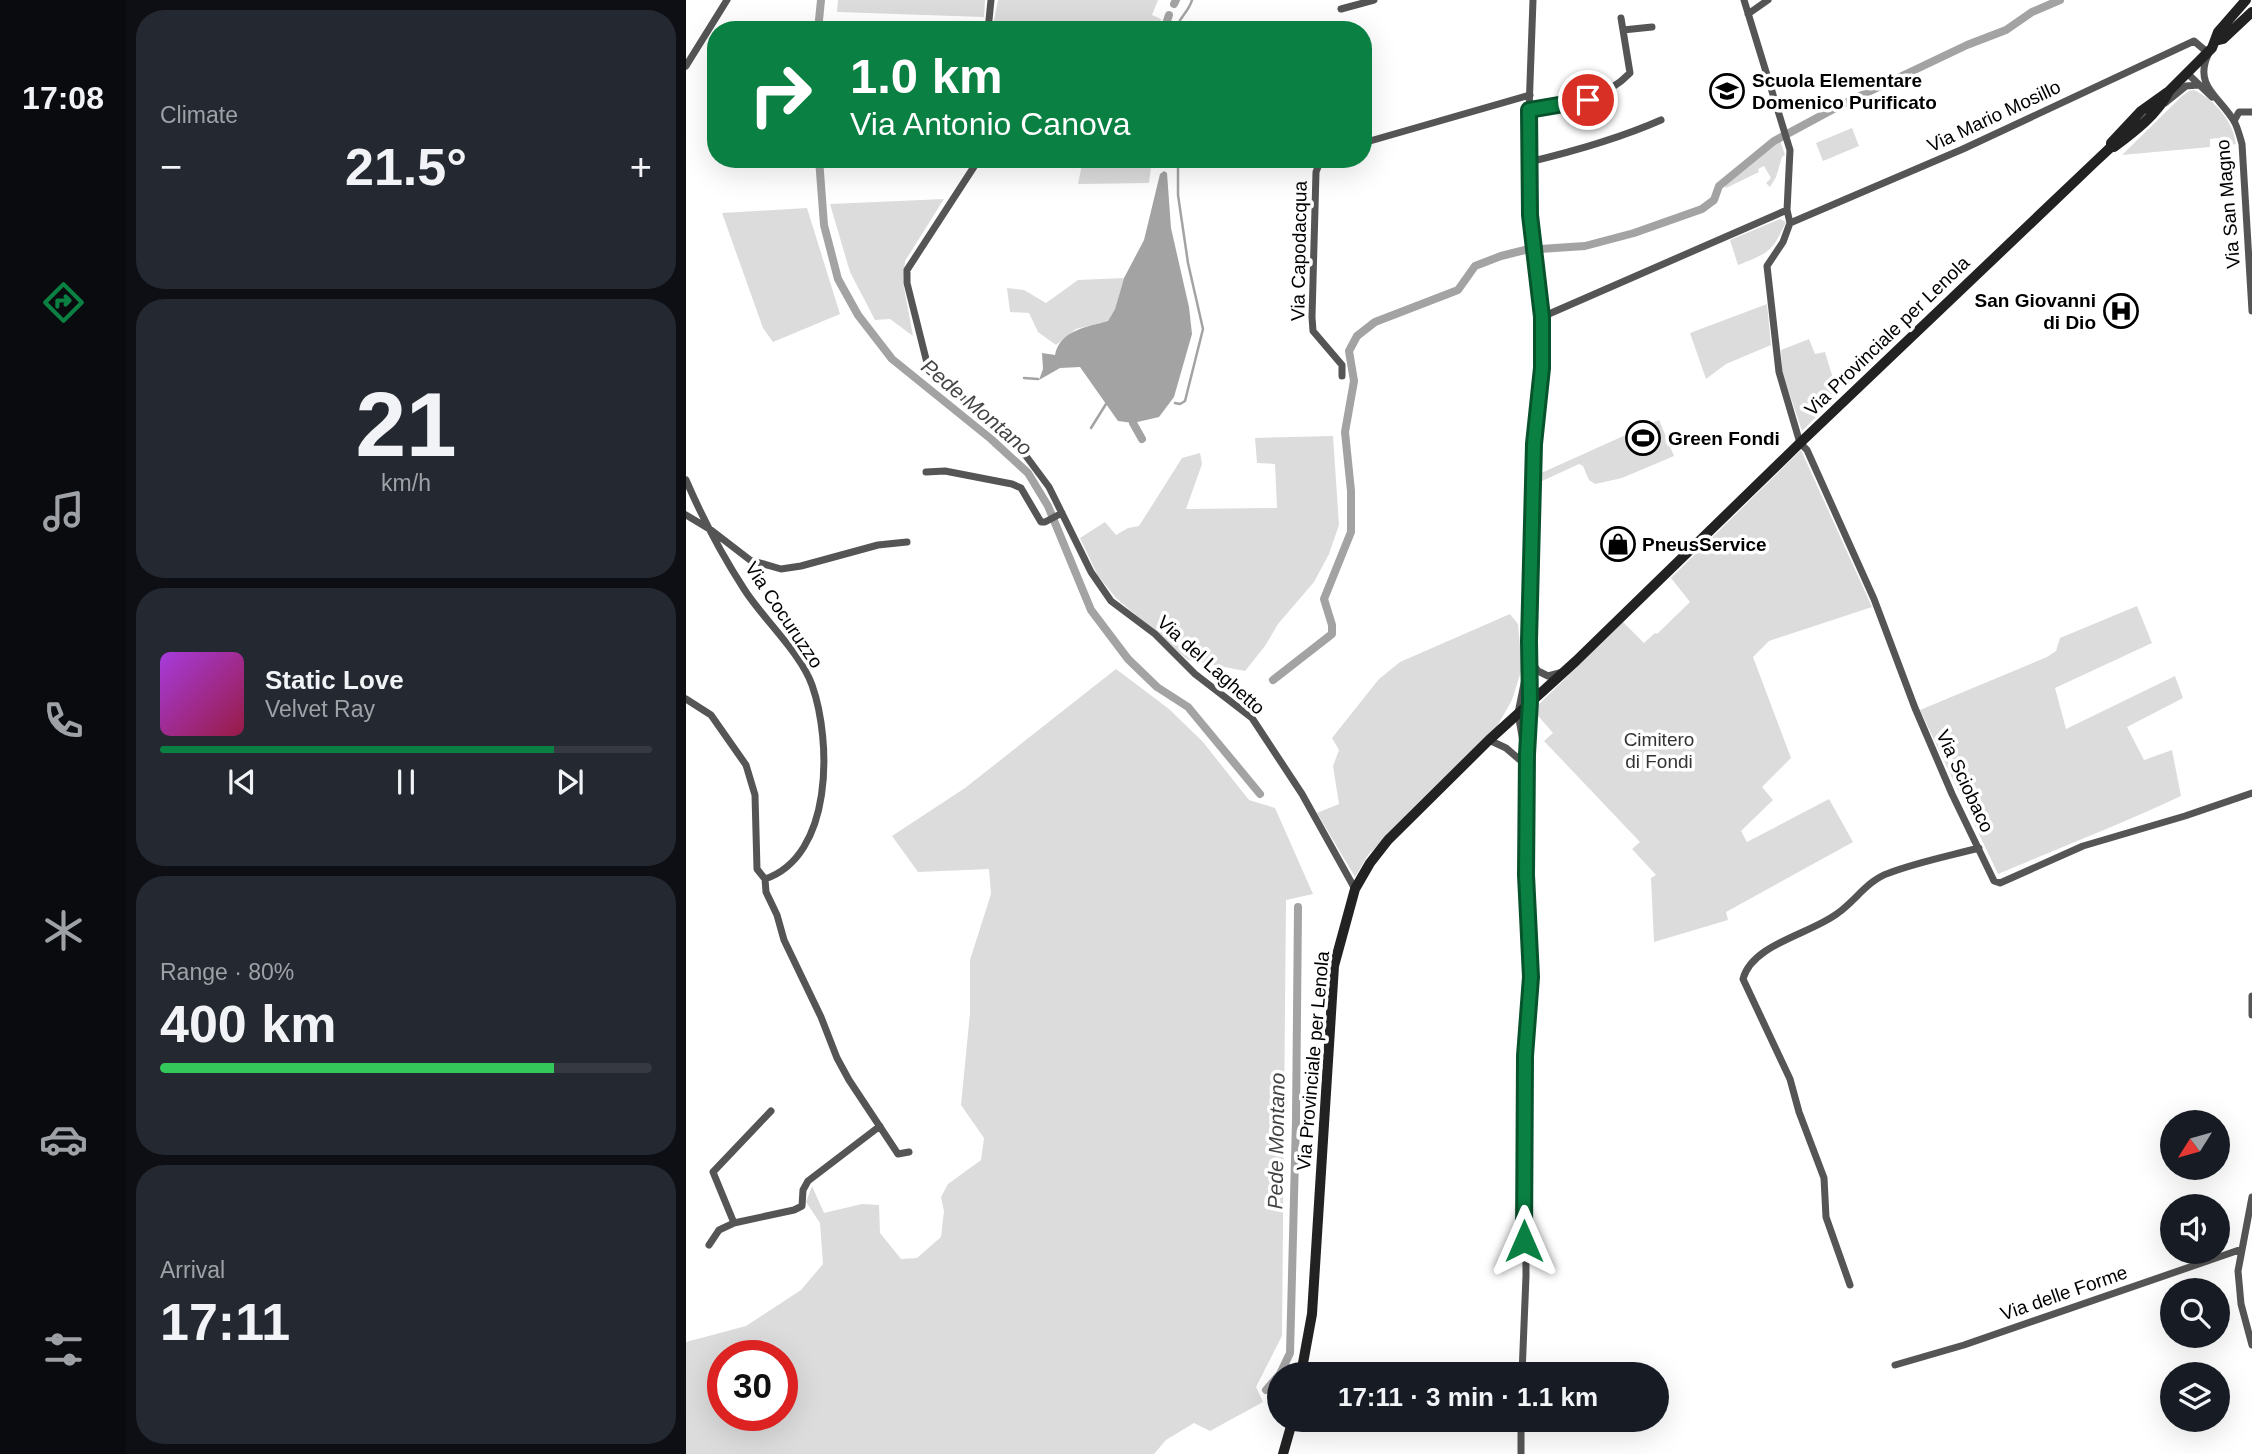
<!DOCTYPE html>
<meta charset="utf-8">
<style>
body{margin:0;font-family:Helvetica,sans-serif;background:#242831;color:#f1f3f6;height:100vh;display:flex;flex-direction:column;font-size:26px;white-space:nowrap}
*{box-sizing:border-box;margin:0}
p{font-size:23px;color:#9ea1a6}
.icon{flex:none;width:38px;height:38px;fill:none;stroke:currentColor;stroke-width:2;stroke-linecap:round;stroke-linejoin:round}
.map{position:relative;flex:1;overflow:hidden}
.details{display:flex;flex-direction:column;gap:10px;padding:10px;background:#0d0f14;width:560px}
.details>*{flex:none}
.guide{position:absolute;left:21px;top:21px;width:665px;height:147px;border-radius:28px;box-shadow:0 7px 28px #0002;background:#0b8043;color:#fff;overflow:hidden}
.needle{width:46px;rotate:233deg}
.controls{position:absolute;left:1474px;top:1110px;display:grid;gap:14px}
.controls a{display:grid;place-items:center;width:70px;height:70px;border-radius:50%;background:#171b24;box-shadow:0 7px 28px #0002;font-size:35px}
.speed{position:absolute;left:21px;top:1340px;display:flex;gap:14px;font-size:35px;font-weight:700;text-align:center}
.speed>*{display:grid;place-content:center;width:91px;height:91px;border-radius:50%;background:#171b24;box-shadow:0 7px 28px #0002;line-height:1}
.speed .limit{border:10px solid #d22;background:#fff;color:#111}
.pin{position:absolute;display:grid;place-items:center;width:60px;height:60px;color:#fff;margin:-30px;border:4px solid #fff;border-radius:50%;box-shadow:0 2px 7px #0007}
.me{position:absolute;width:77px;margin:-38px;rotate:0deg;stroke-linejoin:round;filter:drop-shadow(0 0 5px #0008)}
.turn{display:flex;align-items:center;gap:24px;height:147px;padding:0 28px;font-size:32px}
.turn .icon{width:91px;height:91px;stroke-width:2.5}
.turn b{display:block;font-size:49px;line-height:60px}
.big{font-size:52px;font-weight:700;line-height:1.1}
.details .tile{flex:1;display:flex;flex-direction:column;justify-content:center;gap:10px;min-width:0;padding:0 24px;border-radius:28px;background:#242831}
.details .dial{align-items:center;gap:0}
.dial b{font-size:91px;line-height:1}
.song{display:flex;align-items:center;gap:21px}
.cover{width:84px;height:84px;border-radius:10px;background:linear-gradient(135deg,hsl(280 70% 55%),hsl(340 70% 35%))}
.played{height:7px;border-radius:4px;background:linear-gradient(90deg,#0b8043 80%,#363941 80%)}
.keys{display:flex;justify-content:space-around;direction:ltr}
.heat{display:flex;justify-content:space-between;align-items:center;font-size:38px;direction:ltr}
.charge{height:10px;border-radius:5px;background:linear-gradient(90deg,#34c759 80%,#363941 0)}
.trip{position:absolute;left:581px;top:1362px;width:402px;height:70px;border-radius:35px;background:#171b24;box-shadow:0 7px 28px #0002;font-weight:700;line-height:70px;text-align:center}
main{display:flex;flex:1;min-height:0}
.dock{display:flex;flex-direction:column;width:126px;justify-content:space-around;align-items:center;background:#090b0e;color:#9ea1a6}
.dock .icon{width:49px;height:49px}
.dock .current{color:#0b8043}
.dock b{font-size:32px;color:#f1f3f6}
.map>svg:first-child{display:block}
.green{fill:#dcdcdc;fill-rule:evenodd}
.water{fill:#a3a3a3}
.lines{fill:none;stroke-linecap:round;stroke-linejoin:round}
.stream{stroke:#a3a3a3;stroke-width:2.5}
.canal{stroke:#a3a3a3;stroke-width:8}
.street{stroke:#555;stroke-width:7}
.secondary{stroke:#222;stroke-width:10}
.route-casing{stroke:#07532c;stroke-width:18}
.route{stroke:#0b8043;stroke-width:12}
.labels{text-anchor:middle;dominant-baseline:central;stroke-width:7;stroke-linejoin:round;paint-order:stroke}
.poi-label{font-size:19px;font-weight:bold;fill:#000;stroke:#fff;text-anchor:start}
.street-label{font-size:19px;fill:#000;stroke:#fff}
.park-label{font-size:19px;fill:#333;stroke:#fff}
.water-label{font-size:21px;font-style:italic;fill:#444;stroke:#fff}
</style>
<main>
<nav class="dock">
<b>17:08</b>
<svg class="icon current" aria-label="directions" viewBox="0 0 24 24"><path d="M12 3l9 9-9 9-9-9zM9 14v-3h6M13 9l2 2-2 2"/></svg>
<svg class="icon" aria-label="music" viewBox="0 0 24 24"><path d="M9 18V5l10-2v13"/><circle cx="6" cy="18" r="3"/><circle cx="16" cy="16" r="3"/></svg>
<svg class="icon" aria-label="phone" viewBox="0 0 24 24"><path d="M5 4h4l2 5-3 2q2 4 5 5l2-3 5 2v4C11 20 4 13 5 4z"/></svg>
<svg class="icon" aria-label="climate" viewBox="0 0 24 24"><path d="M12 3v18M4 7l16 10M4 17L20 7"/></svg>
<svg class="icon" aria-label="car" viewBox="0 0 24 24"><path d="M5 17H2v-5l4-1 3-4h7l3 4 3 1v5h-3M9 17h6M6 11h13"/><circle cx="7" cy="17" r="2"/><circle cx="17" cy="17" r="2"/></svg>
<svg class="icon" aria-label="filters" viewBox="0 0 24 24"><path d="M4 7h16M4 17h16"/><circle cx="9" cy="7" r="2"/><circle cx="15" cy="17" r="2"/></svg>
</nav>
<section class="details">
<div class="tile"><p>Climate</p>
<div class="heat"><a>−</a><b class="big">21.5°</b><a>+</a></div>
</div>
<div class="tile dial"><b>21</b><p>km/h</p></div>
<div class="tile">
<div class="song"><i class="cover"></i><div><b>Static Love</b><p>Velvet Ray</p></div></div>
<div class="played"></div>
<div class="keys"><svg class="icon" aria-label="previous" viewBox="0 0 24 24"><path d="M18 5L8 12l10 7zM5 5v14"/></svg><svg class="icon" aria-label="pause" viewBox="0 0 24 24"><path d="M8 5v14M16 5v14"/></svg><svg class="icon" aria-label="next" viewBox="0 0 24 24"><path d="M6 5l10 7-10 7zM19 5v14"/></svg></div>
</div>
<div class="tile"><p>Range · 80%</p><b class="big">400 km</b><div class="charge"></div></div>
<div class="tile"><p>Arrival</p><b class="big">17:11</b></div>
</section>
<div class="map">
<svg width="1566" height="1454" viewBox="0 0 1566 1454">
<rect width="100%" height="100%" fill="#fff"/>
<path class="green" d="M152,0H299L298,17L151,12Z
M312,0H472L466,15L475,19L472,30H306Z
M1508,90C1529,100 1547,121 1550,144L1534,147L1532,138L1524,139V147L1436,155L1496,96L1503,91Z
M1166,128L1173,146L1137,161L1130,143Z
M1094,140L1099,155L1096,157L1090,177L1084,187L1080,183L1085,178L1078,166L1072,169L1073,172L1040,188L1038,185Z
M397,159H466L463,183L392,184Z
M258,199L219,261L217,282L227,336L204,319L189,320L164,272L144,204Z
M121,208L154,314L87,342L77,328L36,213Z
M1094,219L1100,222C1086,252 1083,253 1052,265L1044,240Z
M438,278L429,309L422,321L390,329L370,345L352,332L343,313L324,312L321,288L338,290L360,303L392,280Z
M1081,304L1085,345L1040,364L1020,379L1004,333Z
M1123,339L1129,354L1139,352L1152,395L1116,431L1096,371L1095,350Z
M973,420L988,456L936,478L909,484L903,480L897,466L893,464L854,482L853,474Z
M647,436L653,525L643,554L628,582L592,624L579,646L559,671L502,660L430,598L412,576L394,538L419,522L430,535L442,528L453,526L496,458L514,453L516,464L500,509L591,508L589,464L571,463L569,438Z
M1115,450L1186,607L1083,641L1067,657L1105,758L1076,787L1087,800L1055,831L1061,842L1143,799L1167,842L1040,912L1042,920L968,942L965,878L970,875L946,849L954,842L858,741L867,733L847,710L937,622L958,643L969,633L971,634L1004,602L985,578Z
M1451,606L1466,643L1369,688L1380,729L1489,676L1497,698L1441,727L1458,760L1486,750L1495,796C1435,824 1373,848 1312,874L1234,710L1361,657L1370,651L1374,638Z
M824,614L832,624L836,668L826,700L810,728L682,855L669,877L631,813L653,804L647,766L653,750L646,738L693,679L714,662Z
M430,669L483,709L517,742L563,800L589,808L627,894L600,900L596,1336L570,1387L577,1402L524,1431L508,1423L480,1440L468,1454H0V1342L60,1326L115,1290L137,1264L134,1223L120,1202L126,1186L138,1213L176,1204L193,1205L194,1233L215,1259L231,1258L255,1237L258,1211L255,1197L262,1184L295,1160L298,1138L275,1105L284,1013V960L305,894L303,869L232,872L206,836L279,788ZM37,1356H96V1416H37Z"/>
<path class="water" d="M478,171L481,173L485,228L503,307L506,334L488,397L473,417L447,423L432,421L394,367L374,368L353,380L357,369L356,353L369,355C374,330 401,327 422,321L429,309L438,278L458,240L474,174Z"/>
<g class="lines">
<path class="stream" d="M490,30C492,18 503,12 506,0
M338,378L352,379
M489,403L494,404L499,401L517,329L502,263L492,195V159
M405,428L420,404"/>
<path class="canal" d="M488,4L490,0
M132,30L135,0
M478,30L483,15
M133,159L138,225L152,279L172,315L206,359L305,439L342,473L362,506L405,610L442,659L471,687L502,707L574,794
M447,423L456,439
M587,680L646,634V625L638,599L665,532V491L659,432L668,381L663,351L671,336L689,322L772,290L789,266L815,256L839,250L899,246L948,233L1016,209L1028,200L1033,186L1088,141L1155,105L1281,45L1320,30L1346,12L1374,0
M594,1374L604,1353L610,1120L612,907
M580,1390L593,1375"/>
<path class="street" d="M1058,0L1104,150L1101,210L1104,223L1097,242L1081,266L1093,372L1114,443L1121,450L1188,599L1229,708L1266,794L1308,881L1314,883L1397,846L1499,816L1566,793
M655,9L688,0
M1062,14L1082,0
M302,30L305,0
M937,30L966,27
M1522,55C1507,87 1536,98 1549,123C1552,129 1554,137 1556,144L1566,311
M0,66L41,0
M1501,73L1526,97
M1479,103L1500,86L1512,85
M843,110C880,105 917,101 944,73L935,18
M1548,121L1553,112H1566
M677,143L844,95
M293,159L221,270V283L243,371L306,421L340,456L363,487L405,572L425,601L469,634L509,674L566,718L616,794L669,889
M635,159L630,172L626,317L627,331L656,365V376
M843,162C889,151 932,139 975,120
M1104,223L1277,149L1508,41L1521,52
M856,317L1101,210
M240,472L259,471L326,484L335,488L355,522H359L376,513
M0,480C16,517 36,555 58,589C77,619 114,652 126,685C146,742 147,856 79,879L71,869L69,795L60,765L25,715L0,699
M0,515L25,530L64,560L95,569L115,566L192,545L221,542
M844,660L852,671L862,676L877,672
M803,740L820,748L841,766
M838,748L832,713L840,674
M79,879L80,892L91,915L98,940L135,1017L151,1058L163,1080L212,1154L223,1152
M1566,996V1015
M1566,1197L1552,1271L1555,1304L1566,1345
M48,1223L27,1172L85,1111
M23,1245L33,1230L48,1223L108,1210L116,1206L117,1190L122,1181L194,1126
M1164,1285L1140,1217L1138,1178L1113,1112L1104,1079L1057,979C1066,944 1125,934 1152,913C1170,900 1182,880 1203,873C1232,862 1263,856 1293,848
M1209,1365L1278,1345L1556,1249
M836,1374L840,1276L839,1056L845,977L840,875L841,754L844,701L843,641L848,444L856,368V317L844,215L843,110L847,0
M835,1454V1419"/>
<path class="secondary" d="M1529,41L1537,39L1566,12
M1425,146V143L1455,111L1483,91L1526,48L1532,32L1560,0
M615,1374L626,1314L648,966L669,889L684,863L702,840L803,740L890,661L1114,443L1409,162L1425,147H1428C1448,132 1472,114 1483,91
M597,1454L607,1419"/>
</g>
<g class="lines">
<g class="route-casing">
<path id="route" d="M838,1241L839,1056L845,977L840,875L841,754L844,701L843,641L848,444L856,368V317L844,215L843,110L902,100"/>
</g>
<use href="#route" class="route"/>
</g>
<defs>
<g id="school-ring" transform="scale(1.75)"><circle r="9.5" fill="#fff" stroke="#000" stroke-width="1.5"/><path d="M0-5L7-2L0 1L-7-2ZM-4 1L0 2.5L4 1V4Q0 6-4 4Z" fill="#000"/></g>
<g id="hospital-ring" transform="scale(1.75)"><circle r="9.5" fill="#fff" stroke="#000" stroke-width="1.5"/><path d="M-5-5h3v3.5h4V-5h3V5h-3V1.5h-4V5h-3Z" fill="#000"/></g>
<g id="stadium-ring" transform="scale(1.75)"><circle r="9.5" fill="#fff" stroke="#000" stroke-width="1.5"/><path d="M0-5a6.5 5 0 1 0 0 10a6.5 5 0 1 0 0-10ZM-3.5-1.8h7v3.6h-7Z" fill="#000"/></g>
<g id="shop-ring" transform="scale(1.75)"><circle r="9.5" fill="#fff" stroke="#000" stroke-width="1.5"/><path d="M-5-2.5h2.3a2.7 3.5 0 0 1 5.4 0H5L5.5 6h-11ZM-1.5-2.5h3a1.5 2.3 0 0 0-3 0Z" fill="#000"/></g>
</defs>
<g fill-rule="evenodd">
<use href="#school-ring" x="1041" y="91"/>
<use href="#hospital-ring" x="1435" y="311"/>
<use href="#stadium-ring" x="957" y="438"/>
<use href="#shop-ring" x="932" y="544"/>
</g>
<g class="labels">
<g class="poi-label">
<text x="1066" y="80">Scuola Elementare<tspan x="1066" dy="22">Domenico Purificato</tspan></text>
<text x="1410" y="300" text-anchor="end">San Giovanni<tspan x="1410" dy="22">di Dio</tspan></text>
<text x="982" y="438">Green Fondi</text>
<text x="956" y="544">PneusService</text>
</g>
<g class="street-label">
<text transform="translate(1308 116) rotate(-25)">Via Mario Mosillo</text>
<text transform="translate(1542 204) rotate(-95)">Via San Magno</text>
<text transform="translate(613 251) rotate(-89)">Via Capodacqua</text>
<text transform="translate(1201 336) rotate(-44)">Via Provinciale per Lenola</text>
<text transform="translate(98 615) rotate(56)">Via Cocuruzzo</text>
<text transform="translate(525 665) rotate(42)">Via del Laghetto</text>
<text transform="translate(1279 781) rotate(65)">Via Sciobaco</text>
<text transform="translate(627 1061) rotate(-85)">Via Provinciale per Lenola</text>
<text transform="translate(1378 1293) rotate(-19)">Via delle Forme</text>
</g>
<g class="park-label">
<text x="973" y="739">Cimitero<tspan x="973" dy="22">di Fondi</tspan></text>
</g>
<g class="water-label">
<text transform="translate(291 407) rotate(40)">Pede Montano</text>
<text transform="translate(590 1141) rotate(-89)">Pede Montano</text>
</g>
</g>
</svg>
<div class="controls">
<a><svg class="needle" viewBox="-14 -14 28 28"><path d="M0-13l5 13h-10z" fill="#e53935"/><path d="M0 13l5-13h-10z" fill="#9ea1a6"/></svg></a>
<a><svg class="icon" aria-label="sound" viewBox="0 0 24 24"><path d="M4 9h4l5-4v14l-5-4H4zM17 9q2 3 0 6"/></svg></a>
<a><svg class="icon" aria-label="search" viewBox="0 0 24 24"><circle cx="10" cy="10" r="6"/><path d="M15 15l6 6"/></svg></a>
<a><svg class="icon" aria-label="layers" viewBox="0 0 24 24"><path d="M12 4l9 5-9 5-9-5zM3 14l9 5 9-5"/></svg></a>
</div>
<div class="speed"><div class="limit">30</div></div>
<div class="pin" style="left:902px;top:100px;background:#d93025"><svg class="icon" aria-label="arrive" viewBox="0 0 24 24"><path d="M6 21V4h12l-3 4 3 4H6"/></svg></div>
<svg class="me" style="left:838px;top:1241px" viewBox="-20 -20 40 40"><path d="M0-17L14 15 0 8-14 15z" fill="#0b8043" stroke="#fff" stroke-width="4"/></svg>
<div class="trip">17:11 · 3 min · 1.1 km</div>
<div class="guide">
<div class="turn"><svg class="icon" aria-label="right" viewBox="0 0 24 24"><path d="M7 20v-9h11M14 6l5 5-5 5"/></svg><div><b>1.0 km</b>Via Antonio Canova</div></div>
</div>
</div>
</main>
